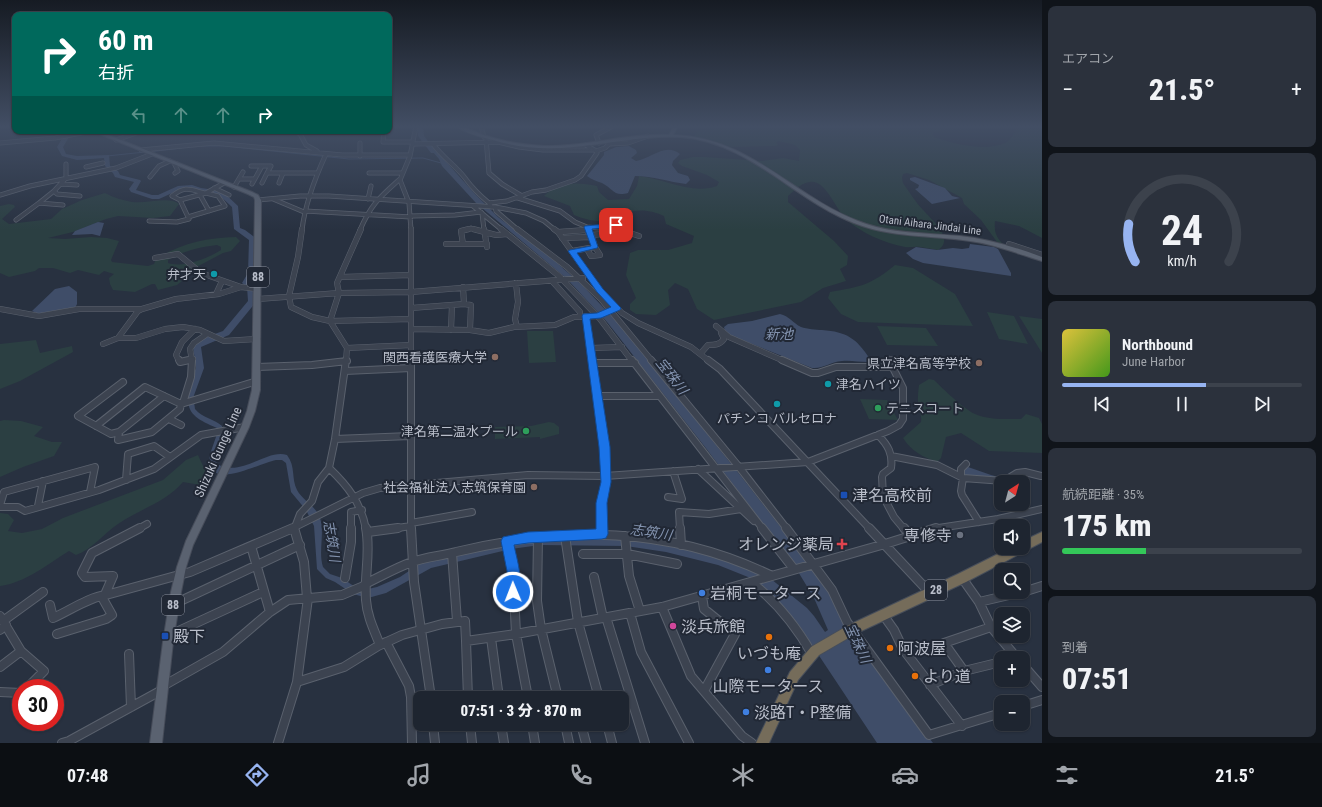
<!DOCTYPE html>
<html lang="ja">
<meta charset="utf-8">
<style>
body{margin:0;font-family:"Roboto Condensed","Noto Sans JP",sans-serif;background:#2b313c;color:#f1f3f6;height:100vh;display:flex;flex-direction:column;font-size:15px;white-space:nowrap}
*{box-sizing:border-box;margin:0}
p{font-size:13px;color:#a1a5ab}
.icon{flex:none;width:22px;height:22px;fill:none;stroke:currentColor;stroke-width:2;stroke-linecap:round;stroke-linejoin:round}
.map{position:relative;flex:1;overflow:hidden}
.sheet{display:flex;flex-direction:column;gap:6px;padding:6px;background:#10141a;width:280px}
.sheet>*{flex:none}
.banner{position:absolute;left:12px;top:12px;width:380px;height:122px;border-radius:8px;box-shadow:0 1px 3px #0004,0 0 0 1px #3c424c;background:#00695c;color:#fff;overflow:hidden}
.needle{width:26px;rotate:36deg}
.buttons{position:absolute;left:994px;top:475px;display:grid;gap:8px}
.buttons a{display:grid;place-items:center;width:36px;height:36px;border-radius:8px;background:#1e2530;box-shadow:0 1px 3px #0004,0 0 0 1px #3c424c;font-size:20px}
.speed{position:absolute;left:12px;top:679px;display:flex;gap:8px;font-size:20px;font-weight:700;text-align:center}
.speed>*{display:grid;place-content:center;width:52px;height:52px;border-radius:50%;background:#1e2530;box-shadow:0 1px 3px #0004,0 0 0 1px #3c424c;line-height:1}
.speed .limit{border:6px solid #d22;background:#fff;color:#111}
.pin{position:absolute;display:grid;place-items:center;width:34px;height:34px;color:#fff;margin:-17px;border-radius:8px;box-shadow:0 2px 6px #0006}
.me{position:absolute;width:44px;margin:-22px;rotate:359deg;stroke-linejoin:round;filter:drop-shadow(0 0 3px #0008)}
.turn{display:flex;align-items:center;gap:14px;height:84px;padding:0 20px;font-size:18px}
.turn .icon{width:52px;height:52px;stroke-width:2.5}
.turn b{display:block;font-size:28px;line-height:34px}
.lanes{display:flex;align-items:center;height:38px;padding:0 20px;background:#0003;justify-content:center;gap:20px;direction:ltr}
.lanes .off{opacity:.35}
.big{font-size:30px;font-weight:800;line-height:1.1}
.sheet .card{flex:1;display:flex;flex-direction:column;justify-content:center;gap:6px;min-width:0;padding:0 14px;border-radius:8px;background:#2b313c}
.sheet .dial{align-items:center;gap:0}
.dial svg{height:104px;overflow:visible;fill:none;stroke:#3c424c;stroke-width:7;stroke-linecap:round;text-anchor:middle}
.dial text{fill:#f1f3f6;stroke:none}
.song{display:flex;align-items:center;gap:12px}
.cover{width:48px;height:48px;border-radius:6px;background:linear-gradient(135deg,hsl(50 70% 55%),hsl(100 70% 35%))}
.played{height:4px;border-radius:2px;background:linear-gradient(90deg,#97b4f1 60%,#3c424c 60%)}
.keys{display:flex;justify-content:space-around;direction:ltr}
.heat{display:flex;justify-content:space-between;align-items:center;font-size:22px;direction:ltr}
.charge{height:6px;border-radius:3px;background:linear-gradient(90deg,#34c759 35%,#3c424c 0)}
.trip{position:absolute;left:413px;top:691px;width:216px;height:40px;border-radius:8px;background:#1e2530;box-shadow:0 1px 3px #0004,0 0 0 1px #3c424c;font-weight:800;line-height:40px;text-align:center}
.dock{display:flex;height:64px;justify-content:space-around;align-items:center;background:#0c0f13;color:#a1a5ab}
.dock .icon{width:28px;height:28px}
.dock .on{color:#97b4f1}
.dock b{font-size:18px;color:#f1f3f6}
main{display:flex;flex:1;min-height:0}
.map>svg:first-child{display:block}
.green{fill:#2b3f42;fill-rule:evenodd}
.water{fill:#3f4d68}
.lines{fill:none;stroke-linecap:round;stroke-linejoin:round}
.stream{stroke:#3f4d68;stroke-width:1}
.river{fill:#3f4d68;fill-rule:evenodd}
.minor-far3-casing{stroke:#5a616d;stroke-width:5}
.minor-far2-casing{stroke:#5a616d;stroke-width:6}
.minor-far1-casing{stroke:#5a616d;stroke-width:8}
.minor-casing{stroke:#5a616d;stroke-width:10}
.major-casing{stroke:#464c59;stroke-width:2}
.highway-casing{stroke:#474e5a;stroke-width:2}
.minor-far3{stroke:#3c4350;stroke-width:3.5}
.minor-far2{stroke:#3c4350;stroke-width:5}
.minor-far1{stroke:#3c4350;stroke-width:6}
.minor{stroke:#3c4350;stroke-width:8}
.major{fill:#5a6270;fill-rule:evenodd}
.highway{fill:#756c5a;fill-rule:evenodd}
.route{fill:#1a73e8;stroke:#114b97}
.culture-dot{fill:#0f9aa8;stroke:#212835;stroke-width:1.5}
.education-dot{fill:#8d6e63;stroke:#212835;stroke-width:1.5}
.leisure-dot{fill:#2e9e5b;stroke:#212835;stroke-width:1.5}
.transit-dot{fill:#1a4fb4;stroke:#212835;stroke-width:1.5}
.worship-dot{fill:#6b7280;stroke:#212835;stroke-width:1.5}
.health-dot{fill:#e0444e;stroke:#212835;stroke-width:1.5}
.shop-dot{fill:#3f7fe0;stroke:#212835;stroke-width:1.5}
.hotel-dot{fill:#d1479c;stroke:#212835;stroke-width:1.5}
.food-dot{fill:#e8710a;stroke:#212835;stroke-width:1.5}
.labels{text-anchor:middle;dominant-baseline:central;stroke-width:4;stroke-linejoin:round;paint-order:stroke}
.far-street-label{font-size:11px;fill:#b9beca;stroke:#212835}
.shield{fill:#212835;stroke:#8b919d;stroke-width:1}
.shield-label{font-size:12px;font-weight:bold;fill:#b9beca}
.poi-label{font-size:13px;fill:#b9beca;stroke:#212835;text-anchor:end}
.street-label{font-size:13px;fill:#b9beca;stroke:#212835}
.water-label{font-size:14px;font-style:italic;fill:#8393af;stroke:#212835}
.near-poi-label{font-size:16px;fill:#b9beca;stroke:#212835;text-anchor:start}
</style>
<main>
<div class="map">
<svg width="1042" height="743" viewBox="0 0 1042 743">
<rect width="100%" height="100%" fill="#283140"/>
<path class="green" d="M707,126H995L988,129L941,130L933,133L934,137C953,144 986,152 1005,143C1012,139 1013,134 1017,129C1023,124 1035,126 1042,126V238L1019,226L995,221C994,232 996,237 1003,244L997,242L981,220L964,204L962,198L929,180L907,173L903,174L902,178L903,183C910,193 916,203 924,211C932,220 955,239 938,250C932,249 927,248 920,247C915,246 910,248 905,247C885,243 860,233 845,218C836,209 827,184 814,182C804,180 795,190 788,196V202L834,241L848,256L847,265L840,269L846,281L823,288L801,302L714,320L697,309L688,289L675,283L668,290L670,305L656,315L636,314L630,310V304L636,298L626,275L630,253L638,250H668L692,243L694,236L666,224L664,216C654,211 639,208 628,213C625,214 623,217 621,218C607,224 587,221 574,215L570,206L544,196C559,181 579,182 597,186L599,192L608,200L629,199L637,186L639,176C665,179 692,195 717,186L719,182L707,175L682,166L678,163L680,160L693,157H704L762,161L783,158L799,161L800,150L795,145L779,141L776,142L778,145L775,146L731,147L694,137L697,131L714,129Z
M105,193C114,198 123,200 132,202C146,204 170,196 179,204L170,216L153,218L118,216L106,219L73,232L48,238L65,239L91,237L107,238L119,241L111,260L112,262L148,266L154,264L156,259C182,243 205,238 236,237L240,241L231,251L223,253L189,271L182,272L169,271L176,279L182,281L177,285L158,290L155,284H152L135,292L113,290L110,284L109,278L114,274L104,271L99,275L78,270L70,273L53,268H39L35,271L9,277L0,273V206L9,204L14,205L15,207L2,219L9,224L51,219L62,209L82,200ZM217,245L221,247V250C207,259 183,268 168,263V260C182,251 201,247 217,245Z
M895,265L913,268L955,294L973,326L858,322L841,314L828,298L830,292C860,287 871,285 895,265Z
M987,312L1014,316L1028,344L999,339Z
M1019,316L1042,319V353Z
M877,326L926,328L938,346L887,345Z
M527,331H553L556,362L529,363Z
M36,340L40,353L72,346L73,352L20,381L0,389V344Z
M929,379L934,380C943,389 964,409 975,414C988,420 1006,419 1021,419L1026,414L1039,418L1042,424V453L989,451L961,433L946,437L941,458L937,462C923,457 911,451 903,438L921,422C922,417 920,414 919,409C917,401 918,393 919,385Z
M860,399L887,400L898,420L869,419Z
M4,420L21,421L43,427L34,436L52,442H62L54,456L23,467L0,477V421Z
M549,422L554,423L559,427V434L540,439V437L495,439V427L531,426Z
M198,455L204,468L210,474L200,485L183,482C166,502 140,509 118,524C104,533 92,550 76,555L69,551C48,564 25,583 0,586V513L8,514L14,520L8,531L22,533L42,529L63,518L163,480L186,460Z"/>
<path class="water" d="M427,145H431L475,194L498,217L556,262L583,286L619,324L740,475L828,588L845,621L869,660L933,743H877L800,627L777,601L758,583L748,577L718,565L666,552L626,546L540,545L511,549L431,568L386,593L368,598L353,594L335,582L326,578L317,569L314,526L306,510L291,492L286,463L282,460H276C261,463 228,481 215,472L209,457L217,434V428C193,418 182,411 192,384L196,385L193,395L195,409C202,418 215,419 222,426C224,441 212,449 217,464C242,478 267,448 287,455C296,467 291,478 297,490C303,501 316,506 320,518C325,533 318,552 323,567L330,574L342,578L355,587L368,589L377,587L400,577L421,563L530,539H638L725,556L771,579L807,608L814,616L825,632L828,630L814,598L794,565L705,447L607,322L566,278L476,203L442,166L439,159Z
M629,146L636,150L637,153L631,158L636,161C651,159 665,142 680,154L673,161L672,165L678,173L688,176L690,180L686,184C669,182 653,176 635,176L628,193C613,197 614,189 602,183C597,181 592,180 587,176L604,155V152L616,147Z
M915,177L945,188L952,196L960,198L932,204L915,189L918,188L919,185L910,180V178Z
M98,222L104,223L100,236L92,234L72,235L75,231Z
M970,244L994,247L998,249L1011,273V276L923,263L913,259L906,253L916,247L937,250L953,248L962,249L969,248Z
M69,286L77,292V304L75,308L41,315L32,311L55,289Z
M780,314C789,316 793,323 801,327C807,329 816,330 822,330C847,332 856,338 870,359L868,362C859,362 850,360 842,361C829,362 824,369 812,368L730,335L725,331L724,327L728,324L752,321Z
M968,467L991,475L1002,478V479L964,475L963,470Z"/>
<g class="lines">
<path class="stream" d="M202,146H224L349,159L423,158L441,163
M148,152L182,148
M107,156L145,152"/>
<path class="river" d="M9,126H15V130L9,127Z
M417,126H423L424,136L436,152L435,153H431L418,136Z
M59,131H66L69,133V137L63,147L66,154L77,156L109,155L110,166L118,171L120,175L140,180L141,181L136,190L152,195H158L178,186L192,185L201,188L222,191L238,206L240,228L245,230L257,239L256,274L250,282L255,286L256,302L229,335L201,347L204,368L193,398H187L185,395L196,368L193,346L201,339L223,331L248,301L247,287L242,283L248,273L249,240L234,229L232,207L218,194L200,192L191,189H181L159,199H152L131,192L129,189L134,182L115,177L113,173L105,166L104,158L77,160L62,156L57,147L63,137V134Z"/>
<g class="minor-far3-casing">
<path id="minor-far3" d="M481,126L484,137
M293,131L300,134L306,145L317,151
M384,131L383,142H413
M486,139L489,173L502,184L522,196
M116,140L142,131
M0,143L55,138L92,131
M360,143V156
M599,143L596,135L613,126
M413,144L498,142L519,147L543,150H595
M433,144C442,157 456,166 465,178C473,189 478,194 489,203
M586,145L596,151L605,148L609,144L628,143L648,136
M141,150L214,143L342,155H410
M66,164V178L54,191L57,194L80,196
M251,166H271L267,173
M86,167L103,163
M175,173L178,171L175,165L177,164
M369,173H402
M150,177L159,166L170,161
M239,179H254
M262,183L267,173H317
M279,183L283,173
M61,184L77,185
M252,184L262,166
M234,187L243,172
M214,188L229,195
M54,191L39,203L63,205
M204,193C189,189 185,186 172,196L180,200L188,217L225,206L218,196L206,193
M0,195L30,186L116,168L152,154
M200,195L209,211
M518,198L560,211L575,222L587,227L598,228L620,225
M273,199L304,212
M368,199L371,186
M180,200L206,193L224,183
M258,200L300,196H329L495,207L526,213L544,221L555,230
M473,206L502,230
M491,207L489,203L507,201L532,192L546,190L575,180L581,176L597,153L596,151
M495,207L496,211L518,230
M305,211L411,217
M482,213L484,230
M411,216L455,215L481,212
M16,220L39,203
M149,221L177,222L189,219L188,217
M302,230C305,203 315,178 326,154
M360,230C371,204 380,197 400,179
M411,230L409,203L400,180L410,156L416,126
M466,230L471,228L476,230"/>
</g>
<g class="minor-far2-casing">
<path id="minor-far2" d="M302,229L298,257L289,296L291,307L312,317L330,321L411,319
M411,229V361
M473,229L496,235L507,234
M484,229L487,247
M501,229L559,276L600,319L632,361
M517,229L567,267L601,299L652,361
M554,229L558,232L600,291L622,313L638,323L691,347L709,361
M558,232L586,230L589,233
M562,238L591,237
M446,244H487
M463,244L461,231L469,229
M1008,247L1009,244L1042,255
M587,249L591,256L600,255L595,247
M572,251L595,247L591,235L627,232L639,236
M340,277L411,275
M552,281L580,312V315
M516,283L518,302L515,319L517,327
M241,287L258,289
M216,294L222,281
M258,299L339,293L411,292L583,278
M464,304L471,305L470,330
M411,308L464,304L463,287
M0,309L39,316L79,309H142
M586,316L592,361
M716,326L729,337L784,361
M411,329L470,330L489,333L514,327L555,325L574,317L598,316L614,309
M451,330L452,305
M118,338L138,311L142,309L176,299L219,294L241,287L201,273L178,254L155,258
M103,344L118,338H136L165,329L183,327L200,330L224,341L258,339
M347,348L411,345
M591,348L622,347
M701,353L708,345C714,345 720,345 724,339L721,333
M179,361L176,355L182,342L195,329
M185,361L193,359
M192,361L190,349L194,343L207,334
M346,361L347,348L330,321L339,293L337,283L361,229
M890,361L889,359H896"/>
</g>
<g class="minor-far1-casing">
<path id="minor-far1" d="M179,360L180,362L189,360
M411,360V529
M592,360L604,447L606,482L601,503L602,529
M632,360L763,529
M651,360L739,467L787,529
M708,360L720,369L870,529
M782,360L812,373H818L836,367H892
M593,363H635
M257,367L312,365L347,361
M345,371L411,368
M123,382L78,416L111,434L119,432L164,396
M598,396H659
M183,403L191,377L192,360
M169,419L181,425
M96,426L145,387L181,404L257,381
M119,432L118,440L152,432L180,409L181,404
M878,435C888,445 893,454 891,468L883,474L882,477L883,496L894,517L904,529
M335,439L410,436
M891,456L937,465L963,478
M329,468C348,486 361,503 366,529
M698,469L754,521
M961,476V469L966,464
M126,480L128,454L154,446L170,457
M668,497L682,499L673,471
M0,505L4,492L95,467L90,492
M38,506L43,481
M0,507H18L25,511L99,490L154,469L201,435L245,427
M979,522L962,495L961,491L963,478L1004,481L1017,473L1025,472L1041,476
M411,523L472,512
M295,527L300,514L312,501L318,482L329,468L335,439L346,360
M138,529L147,524
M291,529L363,493L380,488L528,475L605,476L808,462L888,431L899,425L903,419V388L889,360
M351,529V512L362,510
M391,529L411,526
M680,529L679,512L709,514L741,509
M932,529L998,519L1042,509"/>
</g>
<g class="minor-casing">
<path id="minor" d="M294,528L304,562L307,598
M366,528C371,552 364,576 366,600C367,616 374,630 380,645
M411,528L414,582L431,698
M602,528V534
M680,528L681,545
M762,528L794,569
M786,528L832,590L847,622L929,735L1001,713
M869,528L930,593
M904,528L910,535
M368,532L398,528
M565,536L578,622L599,698
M625,536L629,576L640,611
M538,537L537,601L541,629L558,698
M507,541L513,571L516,634
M251,546L270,612
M452,553L457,621
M583,554H627L677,564
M594,577L603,618
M345,578L351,542V528
M962,578L979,602L991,627L1017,658
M751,582C777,602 796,626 812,654
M365,584C380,577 395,568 412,562C426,557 441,556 456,552C565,526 669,526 772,576
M1023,592L1042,586
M702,596L704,609L735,634L704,691
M979,602L1022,592
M174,604L300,545
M50,605L53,618C69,611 89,597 106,595L190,572L293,528
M662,607L691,676L742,736L752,743
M630,613L641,652L689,743
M0,616L21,651L44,671L27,688
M884,616L894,630L903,649L962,726
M606,617L645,743
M3,621L43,592
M0,630L6,625
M57,634L106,619L112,615L103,599L113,576L85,577L82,573L92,553L140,528
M516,634L528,698
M170,635L263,592
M491,638L499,698
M466,641L468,698
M386,642L409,686L411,697L412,743
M129,654L131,707
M1023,665L1042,687
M0,667L21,651
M964,671L944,643L991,627
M297,682L344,667L378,646L402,635L442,624L465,621L466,641L516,634L662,607L885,544L936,528
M930,685L964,671L1001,662
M163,686L223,652L270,612L288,600L342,595L366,585
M0,692L21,693
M1023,706L1042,700
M433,724L435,743
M470,724L472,743
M501,724L504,743
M532,724L535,743
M565,724L569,743
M581,724L586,743
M607,724L612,743
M62,743L69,741L162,690
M278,743L297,682L308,598"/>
</g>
<g class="major-casing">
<path id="major" d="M455,126C466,126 476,133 487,136C505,142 525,145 544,146C586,147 627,133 669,135L674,126H678L673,135C750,137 792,196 858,221C890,234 926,233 960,236C988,239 1015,247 1042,257V261C1018,254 995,244 970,241C931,235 891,238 854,223C794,200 749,142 681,137C644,135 609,144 573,147C546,150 519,148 493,140C480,137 466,133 455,126Z
M92,131H98L252,192L258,195L261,200L260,390L255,411L249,427L193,545L186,567L181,592L173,642L162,743H150L163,642L171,592L177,567L186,541L241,427L247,411L252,390L255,200L254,197L248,194Z"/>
</g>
<g class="highway-casing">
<path id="highway" d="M1042,532V542L966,582L857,633L819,655L798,680L769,743H756L790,672L811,647L849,625L958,574L1010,548H1023V541Z"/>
</g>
<use href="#minor-far3" class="minor-far3"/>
<use href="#minor-far2" class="minor-far2"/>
<use href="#minor-far1" class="minor-far1"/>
<use href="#minor" class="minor"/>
<use href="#major" class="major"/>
<use href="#highway" class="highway"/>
</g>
<linearGradient id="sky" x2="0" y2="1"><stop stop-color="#161b23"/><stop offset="0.55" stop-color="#424e64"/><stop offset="1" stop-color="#424e64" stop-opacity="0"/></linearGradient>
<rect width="1042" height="230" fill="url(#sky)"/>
<path class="route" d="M616,223L618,224V227L592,229L598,247L597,248L577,253L603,289L621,308L620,310L601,318L590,319L610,447L611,482L607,503L608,534L606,538L602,539L528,543L514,545C517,560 524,581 518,596L513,598L509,596L507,592V571L501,541L503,537L528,532L596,529V503L601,482L599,447L582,316L583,314L597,313L611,307L597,292L568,251L570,250L591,246L584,227L585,226Z"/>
<g class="culture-dot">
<circle cx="214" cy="274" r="4"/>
<circle cx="828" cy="384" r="4"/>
<circle cx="777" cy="404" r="4"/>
</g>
<g class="education-dot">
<circle cx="495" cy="357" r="4"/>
<circle cx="979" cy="363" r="4"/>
<circle cx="534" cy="487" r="4"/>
</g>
<g class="leisure-dot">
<circle cx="878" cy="408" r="4"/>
<circle cx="526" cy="431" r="4"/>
</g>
<g class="transit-dot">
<rect x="840" y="491" width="8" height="8" rx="2"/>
<rect x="161" y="632" width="8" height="8" rx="2"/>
</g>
<circle class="worship-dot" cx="960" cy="535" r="4"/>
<path class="health-dot" d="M840 538h4v4h4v4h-4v4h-4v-4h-4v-4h4z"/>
<g class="shop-dot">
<circle cx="702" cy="593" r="4"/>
<circle cx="768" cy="670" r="4"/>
<circle cx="746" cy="712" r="4"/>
</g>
<circle class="hotel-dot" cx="673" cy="626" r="4"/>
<g class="food-dot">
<circle cx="769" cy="637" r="4"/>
<circle cx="890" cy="648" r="4"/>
<circle cx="915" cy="676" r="4"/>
</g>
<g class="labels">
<g class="far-street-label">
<text transform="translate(930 225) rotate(7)">Otani Aihara Jindai Line</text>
</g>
<g class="shield">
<rect x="247" y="267" width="22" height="20" rx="3"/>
<rect x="925" y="580" width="22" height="20" rx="3"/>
<rect x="162" y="595" width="22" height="20" rx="3"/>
</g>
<g class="shield-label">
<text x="258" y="277">88</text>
<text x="936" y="590">28</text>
<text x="173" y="605">88</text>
</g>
<g class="poi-label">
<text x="206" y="274">弁才天</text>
<text x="487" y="357">関西看護医療大学</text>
<text x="971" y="363">県立津名高等学校</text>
<text x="836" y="384" text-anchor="start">津名ハイツ</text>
<text x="886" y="408" text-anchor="start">テニスコート</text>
<text x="777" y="418" text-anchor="middle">パチンコ バルセロナ</text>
<text x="518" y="431">津名第二温水プール</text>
<text x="526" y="487">社会福祉法人志筑保育園</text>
</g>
<g class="street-label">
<text transform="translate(218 452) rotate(-66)">Shizuki Gunge Line</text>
</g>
<g class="water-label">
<text x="779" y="334">新池</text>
<text transform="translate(672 376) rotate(52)">宝珠川</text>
<text transform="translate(651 532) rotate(9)">志筑川</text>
<text transform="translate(332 541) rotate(81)">志筑川</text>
<text transform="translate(858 643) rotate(65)">宝珠川</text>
</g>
<g class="near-poi-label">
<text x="852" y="495">津名高校前</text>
<text x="952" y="535" text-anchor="end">専修寺</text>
<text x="834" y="544" text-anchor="end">オレンジ薬局</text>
<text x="710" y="593">岩桐モータース</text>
<text x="681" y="626">淡兵旅館</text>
<text x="173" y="636">殿下</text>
<text x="898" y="648">阿波屋</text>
<text x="769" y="653" text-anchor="middle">いづも庵</text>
<text x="923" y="676">より道</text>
<text x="768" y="686" text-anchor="middle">山際モータース</text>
<text x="754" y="712">淡路T・P整備</text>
</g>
</g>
</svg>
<div class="buttons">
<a><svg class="needle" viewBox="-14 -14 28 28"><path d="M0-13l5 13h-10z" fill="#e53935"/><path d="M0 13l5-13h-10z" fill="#a1a5ab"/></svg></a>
<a><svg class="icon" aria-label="sound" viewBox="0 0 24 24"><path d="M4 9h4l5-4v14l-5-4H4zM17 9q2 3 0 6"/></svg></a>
<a><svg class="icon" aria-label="search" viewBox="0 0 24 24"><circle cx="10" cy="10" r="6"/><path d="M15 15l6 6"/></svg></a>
<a><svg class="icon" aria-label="layers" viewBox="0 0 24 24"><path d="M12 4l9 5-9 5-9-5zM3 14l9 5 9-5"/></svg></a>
<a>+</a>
<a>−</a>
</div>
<div class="speed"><div class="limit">30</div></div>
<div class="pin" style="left:616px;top:225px;background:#d93025"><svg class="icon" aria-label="arrive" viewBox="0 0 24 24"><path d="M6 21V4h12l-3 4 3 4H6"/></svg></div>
<svg class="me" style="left:513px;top:592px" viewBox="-20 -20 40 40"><circle r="17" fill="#1a73e8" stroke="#fff" stroke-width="3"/><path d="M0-11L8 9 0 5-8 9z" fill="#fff"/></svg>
<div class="trip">07:51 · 3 分 · 870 m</div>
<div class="banner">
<div class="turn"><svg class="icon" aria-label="right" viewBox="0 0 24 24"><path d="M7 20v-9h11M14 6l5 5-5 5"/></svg><div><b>60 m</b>右折</div></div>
<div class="lanes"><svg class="icon off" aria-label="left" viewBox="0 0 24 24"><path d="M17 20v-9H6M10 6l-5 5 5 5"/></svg><svg class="icon off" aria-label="ahead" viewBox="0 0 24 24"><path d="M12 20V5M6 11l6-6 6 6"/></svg><svg class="icon off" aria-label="ahead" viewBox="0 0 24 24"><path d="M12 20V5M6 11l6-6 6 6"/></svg><svg class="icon" aria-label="right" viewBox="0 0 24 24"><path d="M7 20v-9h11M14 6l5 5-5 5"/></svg></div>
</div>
</div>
<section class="sheet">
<div class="card"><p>エアコン</p>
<div class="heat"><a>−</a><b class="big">21.5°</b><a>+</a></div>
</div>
<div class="card dial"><svg viewBox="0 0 100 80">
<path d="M14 69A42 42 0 1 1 86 69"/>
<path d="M14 69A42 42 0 0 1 9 40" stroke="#97b4f1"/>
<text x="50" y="56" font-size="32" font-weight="700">24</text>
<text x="50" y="72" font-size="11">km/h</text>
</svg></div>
<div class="card">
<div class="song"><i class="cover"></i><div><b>Northbound</b><p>June Harbor</p></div></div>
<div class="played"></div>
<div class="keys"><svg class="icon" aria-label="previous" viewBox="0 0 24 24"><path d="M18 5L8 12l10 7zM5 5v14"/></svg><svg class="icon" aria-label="pause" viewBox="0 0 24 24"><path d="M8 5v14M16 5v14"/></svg><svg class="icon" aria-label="next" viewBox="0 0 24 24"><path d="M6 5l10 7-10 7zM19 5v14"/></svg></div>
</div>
<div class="card"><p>航続距離 · 35%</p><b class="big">175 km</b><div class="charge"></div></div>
<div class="card"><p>到着</p><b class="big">07:51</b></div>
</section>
</main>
<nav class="dock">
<b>07:48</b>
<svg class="icon on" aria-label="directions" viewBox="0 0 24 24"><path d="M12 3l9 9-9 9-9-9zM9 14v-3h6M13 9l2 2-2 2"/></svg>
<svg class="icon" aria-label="music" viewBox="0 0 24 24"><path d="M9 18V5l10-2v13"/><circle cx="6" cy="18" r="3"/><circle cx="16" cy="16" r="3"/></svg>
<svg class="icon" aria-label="phone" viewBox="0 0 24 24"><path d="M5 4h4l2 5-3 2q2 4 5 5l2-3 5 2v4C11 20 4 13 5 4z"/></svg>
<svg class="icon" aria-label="climate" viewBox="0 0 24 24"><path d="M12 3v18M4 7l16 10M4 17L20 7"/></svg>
<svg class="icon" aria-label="car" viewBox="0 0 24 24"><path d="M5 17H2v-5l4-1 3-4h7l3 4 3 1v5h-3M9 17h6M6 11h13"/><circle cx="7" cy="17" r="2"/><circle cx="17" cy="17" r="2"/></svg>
<svg class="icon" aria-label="filters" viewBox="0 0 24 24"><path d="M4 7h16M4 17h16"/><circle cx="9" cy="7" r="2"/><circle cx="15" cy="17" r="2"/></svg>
<b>21.5°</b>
</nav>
